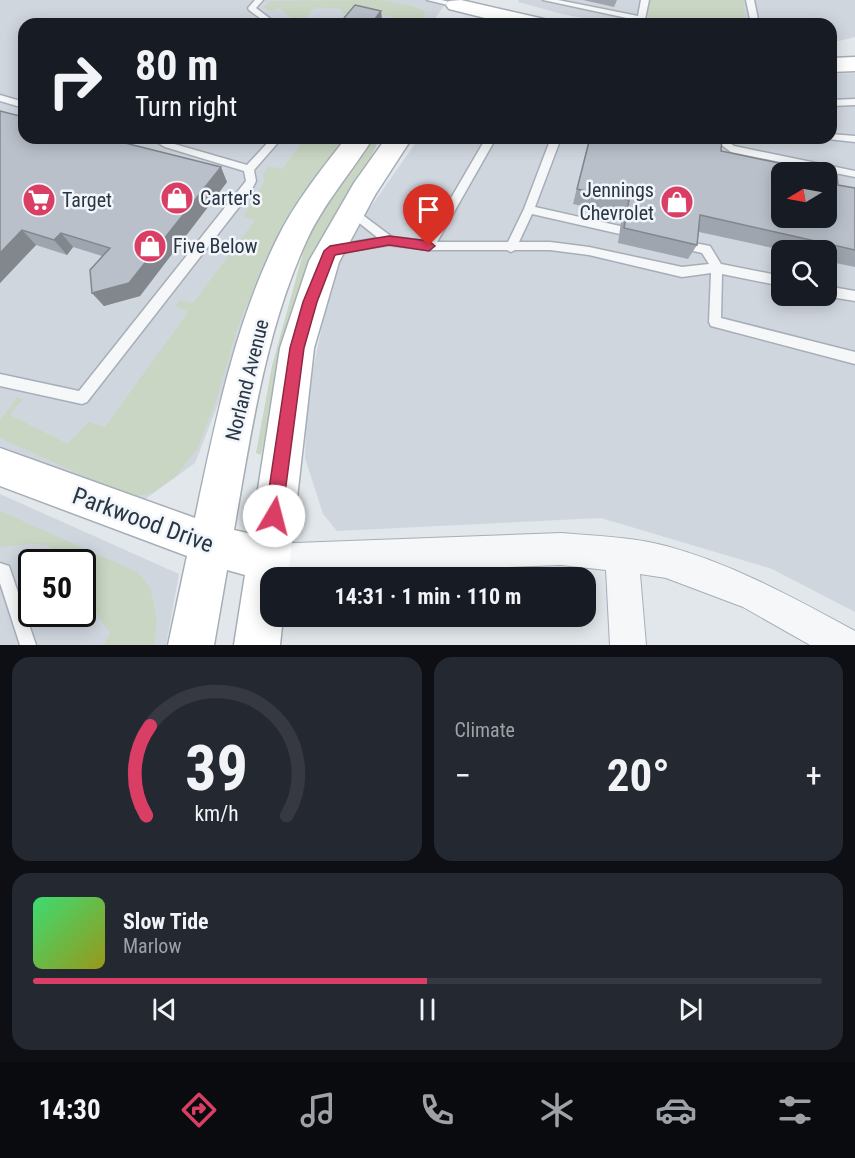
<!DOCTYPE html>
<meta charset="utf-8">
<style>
body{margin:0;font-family:"Roboto Condensed",sans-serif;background:#242831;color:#f1f3f6;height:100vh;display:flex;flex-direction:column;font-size:22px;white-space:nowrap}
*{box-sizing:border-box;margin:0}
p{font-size:20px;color:#9ea1a6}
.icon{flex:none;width:33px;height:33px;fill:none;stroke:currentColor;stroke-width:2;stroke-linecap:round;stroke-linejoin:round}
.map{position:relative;height:645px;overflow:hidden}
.side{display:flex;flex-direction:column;gap:12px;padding:12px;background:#0d0f14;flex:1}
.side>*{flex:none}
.guide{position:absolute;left:18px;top:18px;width:819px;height:126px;border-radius:18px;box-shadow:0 3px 15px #0003;background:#171b24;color:#f1f3f6;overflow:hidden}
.needle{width:39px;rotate:260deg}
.controls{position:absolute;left:771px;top:162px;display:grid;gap:12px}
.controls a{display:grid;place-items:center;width:66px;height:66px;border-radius:12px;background:#171b24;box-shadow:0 3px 15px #0003;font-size:30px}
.speed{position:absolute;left:18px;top:549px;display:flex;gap:12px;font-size:30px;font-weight:700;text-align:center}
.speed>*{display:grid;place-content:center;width:78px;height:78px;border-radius:50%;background:#171b24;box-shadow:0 3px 15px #0003;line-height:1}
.speed .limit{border:3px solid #111;border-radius:9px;background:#fff;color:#111}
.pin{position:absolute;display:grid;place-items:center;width:51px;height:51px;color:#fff;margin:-62px -26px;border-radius:50% 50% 50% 0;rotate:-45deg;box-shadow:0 0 6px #0007}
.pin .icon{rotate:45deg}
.me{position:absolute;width:66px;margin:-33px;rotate:8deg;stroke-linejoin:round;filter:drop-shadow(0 0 4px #0008)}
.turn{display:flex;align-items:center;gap:21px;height:126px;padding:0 18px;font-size:27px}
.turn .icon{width:78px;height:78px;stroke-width:2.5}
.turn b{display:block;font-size:42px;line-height:51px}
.big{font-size:45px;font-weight:700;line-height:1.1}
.side .tile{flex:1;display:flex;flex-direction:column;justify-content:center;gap:9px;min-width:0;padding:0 21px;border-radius:18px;background:#242831}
.side .dial{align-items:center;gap:0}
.dial svg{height:156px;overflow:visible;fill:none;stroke:#363941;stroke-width:7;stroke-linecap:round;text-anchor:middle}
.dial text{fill:#f1f3f6;stroke:none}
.song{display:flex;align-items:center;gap:18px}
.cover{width:72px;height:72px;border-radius:9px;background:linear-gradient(135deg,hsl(140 70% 55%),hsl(60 70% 35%))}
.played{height:6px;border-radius:3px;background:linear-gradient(90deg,#da3e65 50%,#363941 50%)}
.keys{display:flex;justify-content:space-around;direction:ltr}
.heat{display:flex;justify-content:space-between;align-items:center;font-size:33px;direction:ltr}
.side .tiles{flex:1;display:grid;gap:12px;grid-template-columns:1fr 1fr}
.tile:last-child{grid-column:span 2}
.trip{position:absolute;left:260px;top:567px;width:336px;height:60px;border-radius:18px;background:#171b24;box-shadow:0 3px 15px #0003;font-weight:700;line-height:60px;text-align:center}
.dock{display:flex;height:96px;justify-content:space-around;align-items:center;background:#090b0e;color:#9ea1a6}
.dock .icon{width:42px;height:42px}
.dock .selected{color:#da3e65}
.dock b{font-size:27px;color:#f1f3f6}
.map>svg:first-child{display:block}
.built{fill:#d0d6de;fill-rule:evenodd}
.green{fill:#c9d6c3}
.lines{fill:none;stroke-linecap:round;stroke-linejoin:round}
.lane-casing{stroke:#a6aeb7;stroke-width:3}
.street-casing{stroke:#a6aeb7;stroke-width:2}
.secondary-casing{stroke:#a6aeb7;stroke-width:3}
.lane{fill:#f5f7f9;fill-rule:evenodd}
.street{fill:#f5f7f9;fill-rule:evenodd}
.secondary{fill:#fff;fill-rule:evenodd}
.wall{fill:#9fa5ae}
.shaded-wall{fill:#82868d}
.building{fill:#b9c0ca;stroke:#82868d;stroke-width:1.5;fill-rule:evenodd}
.route{fill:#da3e65;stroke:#8e2842;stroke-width:1.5}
.labels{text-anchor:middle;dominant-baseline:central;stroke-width:5;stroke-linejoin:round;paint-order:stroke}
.poi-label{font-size:20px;fill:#283645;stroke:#f2f5f9;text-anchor:start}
.street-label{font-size:20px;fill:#283645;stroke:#f2f5f9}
.near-street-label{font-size:24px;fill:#283645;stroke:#f2f5f9}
</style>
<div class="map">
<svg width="855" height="645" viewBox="0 0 855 645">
<rect width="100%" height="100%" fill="#e2e7ec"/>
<path class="built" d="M0,0H448L431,24H24V138H352L283,237L195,463L144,500L0,446Z
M519,0H855V37L831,43V24H613L562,14L518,2Z
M855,73V612L772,569L601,518L337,531L323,514L305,458L307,398L333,274L365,215L419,138H831V74ZM782,172H826V218H782ZM782,250H826V296H782Z
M0,494L179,574L166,645H0ZM32,562H82V614H32Z"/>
<path class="green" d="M381,0L413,6L424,11L427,24H389L393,17L371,12L355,15L342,13V9C332,7 325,9 315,7L305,19L310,21L311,24H299L278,8L270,11L263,7L272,1Z
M650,0H744L746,24H652L646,14Z
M305,138H349L266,257L238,326L216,401L197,449L175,477L152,493L130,497L0,438V420L17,398L23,399L10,415L68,444L88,422L105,427L188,312L176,306L180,300L193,303L255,220L243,216L264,183L263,174L269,166L282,169Z
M369,138H380L367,165L338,211L322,243L279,367L261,455L256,453L272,366L311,224Z
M0,511L137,572L150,587L157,620L154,645H104L110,633L83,595L82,562H60L48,546L33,544L0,547Z"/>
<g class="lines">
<g class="lane-casing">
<path id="lane" d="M255,0H263L256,8L277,24H268L249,10L248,8Z
M427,0H442L460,5L456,7Z
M543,0H558L638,16L641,0H649L645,19L641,21Z
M746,0H754L759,24H751Z
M0,95L24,102V108L0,101Z
M855,99V105L831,106V100Z
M831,134L855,136V142L828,139L831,138Z
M150,138H162L171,143L247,165L272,138H282L254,170L256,181L250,193L87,402L82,404L0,386V374L79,391L246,181L244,171L165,147Z
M486,138H496L437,242H508L524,209L551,138H561L535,207L620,226L625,230L620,234L532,214L519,242H550L589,247L682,267L709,264L702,253L685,249L684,246L685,243L689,242L710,246L721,264L782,276V286L722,274L721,318L855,352V364L711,326L709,322L711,273L682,277L589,255L550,250H515L511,252L507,250H429L389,245L331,254L327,253L326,250L331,246L378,238L348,214L347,211L352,207L392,237L426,241Z
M712,138H723L734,146L855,171V177L731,152Z
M826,286L855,291V301L825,296Z
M0,563L9,566L36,645H20L0,583Z"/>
</g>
<g class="street-casing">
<path id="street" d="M561,533C596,536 633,537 666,546C733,564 794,598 855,631V645H810L743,607L666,578L640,574L646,645H610L606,570L561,565L268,576L256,572L252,560L256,548L268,544Z"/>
</g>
<g class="secondary-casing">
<path id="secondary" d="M461,0L544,19L547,24H509L449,9L446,5L449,1Z
M855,57V71L831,72V58Z
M346,138H373C351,173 323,204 306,242C265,332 251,433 234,530L251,534L280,348L309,261L354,183L386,138H412L375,195L339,262L314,348L288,578H270V616H283L280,645H234L245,575L227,570L214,645H168L187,556L0,486V448L195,518C215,424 234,326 277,239C295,202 321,170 346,138Z"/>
</g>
<use href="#lane" class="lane"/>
<use href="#street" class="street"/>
<use href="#secondary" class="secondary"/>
</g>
<path class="wall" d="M583,0H617L614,7Z
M0,111L227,182L140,296L104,306L92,293L102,256L73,247L67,255L36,245L0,283Z
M589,138H722L721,151L838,185L855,188V267L826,261V250H782L699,232L697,245L688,259L618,243L622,215L573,204Z"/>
<path class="shaded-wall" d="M381,11L382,19L378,24H371Z
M221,167L227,182L140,296L104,306L92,293Z
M22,230L36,245L0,283V253Z
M61,233L73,247L67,255L54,240Z"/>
<path class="building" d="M355,5L381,11L371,24H339Z
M0,111L24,117V138H105L221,167L129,283L92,293L90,270L110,248L61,233L54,240L22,230L0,253Z
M590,138H722L721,151L837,175L838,185L855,188V250L700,215L697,245L624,228L629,200L577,189ZM782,172H826V218H782Z"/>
<path class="route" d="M389,236L429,241L435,246L429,251L389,245L335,255L317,302L304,348L282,516L280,522L274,524L268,522L265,516L290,348L303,302L324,251L330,246Z"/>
<defs>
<g id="shop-disc" transform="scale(1.725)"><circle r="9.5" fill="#da3e65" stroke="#f2f5f9"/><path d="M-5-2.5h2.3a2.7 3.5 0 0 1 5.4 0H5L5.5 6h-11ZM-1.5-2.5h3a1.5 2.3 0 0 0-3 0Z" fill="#fff"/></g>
<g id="supermarket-disc" transform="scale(1.725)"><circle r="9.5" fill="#da3e65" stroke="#f2f5f9"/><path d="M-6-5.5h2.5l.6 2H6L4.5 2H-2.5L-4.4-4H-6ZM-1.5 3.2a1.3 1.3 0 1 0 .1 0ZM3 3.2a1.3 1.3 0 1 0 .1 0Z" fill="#fff"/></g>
</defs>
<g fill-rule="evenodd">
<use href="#shop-disc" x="177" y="198"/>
<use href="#supermarket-disc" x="39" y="200"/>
<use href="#shop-disc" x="677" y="202"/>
<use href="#shop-disc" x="150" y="246"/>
</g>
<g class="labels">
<g class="poi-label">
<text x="654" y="190" text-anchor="end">Jennings<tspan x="654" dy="23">Chevrolet</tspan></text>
<text x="200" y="198">Carter's</text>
<text x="62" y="200">Target</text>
<text x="173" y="246">Five Below</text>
</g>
<g class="street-label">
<text transform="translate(247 380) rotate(-76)">Norland Avenue</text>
</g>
<g class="near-street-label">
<text transform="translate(143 520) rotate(20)">Parkwood Drive</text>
</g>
</g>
</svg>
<div class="controls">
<a><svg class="needle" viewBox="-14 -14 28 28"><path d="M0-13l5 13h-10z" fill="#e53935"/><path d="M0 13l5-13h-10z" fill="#9ea1a6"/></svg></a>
<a><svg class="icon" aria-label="search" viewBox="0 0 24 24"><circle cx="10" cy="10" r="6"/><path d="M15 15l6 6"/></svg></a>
</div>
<div class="speed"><div class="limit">50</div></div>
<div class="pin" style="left:429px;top:246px;background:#d93025"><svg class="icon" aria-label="arrive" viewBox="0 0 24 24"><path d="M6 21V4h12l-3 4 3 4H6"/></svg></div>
<svg class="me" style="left:274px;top:516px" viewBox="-20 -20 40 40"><circle r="19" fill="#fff"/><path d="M0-13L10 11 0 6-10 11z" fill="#da3e65"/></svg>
<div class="trip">14:31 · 1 min · 110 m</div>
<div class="guide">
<div class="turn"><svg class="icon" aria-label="right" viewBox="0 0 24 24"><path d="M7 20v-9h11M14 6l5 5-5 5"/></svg><div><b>80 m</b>Turn right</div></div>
</div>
</div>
<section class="side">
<div class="tiles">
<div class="tile dial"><svg viewBox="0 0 100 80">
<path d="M14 69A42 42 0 1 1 86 69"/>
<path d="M14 69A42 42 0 0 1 16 23" stroke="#da3e65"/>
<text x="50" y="56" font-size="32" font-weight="700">39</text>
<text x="50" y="72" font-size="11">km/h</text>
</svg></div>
<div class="tile"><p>Climate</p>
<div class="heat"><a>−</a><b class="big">20°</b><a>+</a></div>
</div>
<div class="tile">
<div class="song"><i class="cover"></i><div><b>Slow Tide</b><p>Marlow</p></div></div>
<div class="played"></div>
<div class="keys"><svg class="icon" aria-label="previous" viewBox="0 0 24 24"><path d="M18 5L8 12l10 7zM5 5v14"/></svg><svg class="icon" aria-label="pause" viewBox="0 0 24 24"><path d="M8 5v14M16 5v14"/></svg><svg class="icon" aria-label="next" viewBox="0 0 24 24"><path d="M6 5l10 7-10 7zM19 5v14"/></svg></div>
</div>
</div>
</section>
<nav class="dock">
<b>14:30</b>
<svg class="icon selected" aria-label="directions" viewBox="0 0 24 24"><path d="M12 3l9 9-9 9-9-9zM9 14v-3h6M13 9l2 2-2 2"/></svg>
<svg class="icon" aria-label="music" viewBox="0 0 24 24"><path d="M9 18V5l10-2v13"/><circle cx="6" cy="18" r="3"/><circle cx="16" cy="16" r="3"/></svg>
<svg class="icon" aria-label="phone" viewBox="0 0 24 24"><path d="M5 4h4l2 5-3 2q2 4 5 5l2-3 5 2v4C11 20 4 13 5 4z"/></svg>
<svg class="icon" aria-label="climate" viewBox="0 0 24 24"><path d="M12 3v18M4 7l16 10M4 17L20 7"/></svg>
<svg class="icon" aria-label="car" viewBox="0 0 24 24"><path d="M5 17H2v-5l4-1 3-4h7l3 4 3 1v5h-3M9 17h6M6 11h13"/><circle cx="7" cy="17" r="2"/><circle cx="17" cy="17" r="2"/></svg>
<svg class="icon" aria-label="filters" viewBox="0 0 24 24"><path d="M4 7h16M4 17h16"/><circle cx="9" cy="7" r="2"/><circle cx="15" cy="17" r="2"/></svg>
</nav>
